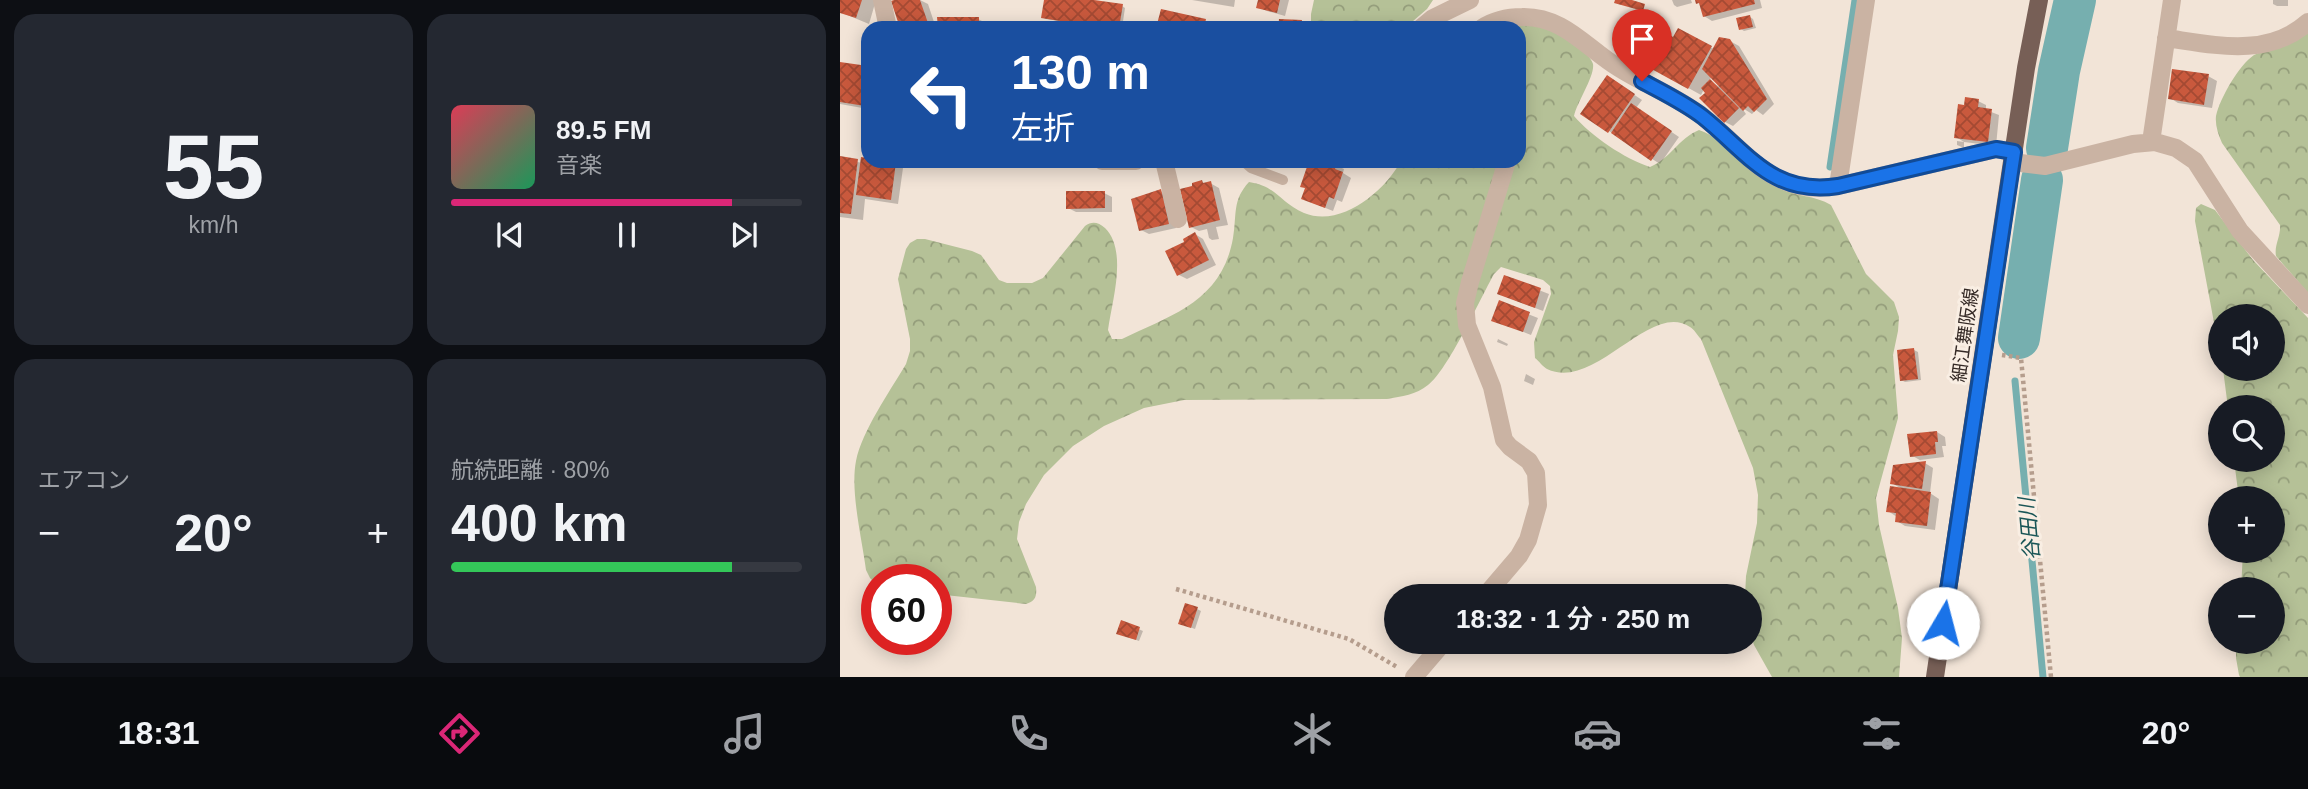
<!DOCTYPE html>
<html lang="ja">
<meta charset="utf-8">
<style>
body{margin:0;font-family:Arial,"Noto Sans JP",sans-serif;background:#242831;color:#f1f3f6;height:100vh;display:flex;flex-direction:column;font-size:26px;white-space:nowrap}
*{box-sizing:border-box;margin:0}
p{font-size:23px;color:#9ea1a6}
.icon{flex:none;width:38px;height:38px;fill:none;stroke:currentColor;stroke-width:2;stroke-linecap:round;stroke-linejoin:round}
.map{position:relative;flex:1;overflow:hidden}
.panel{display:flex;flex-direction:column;gap:14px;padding:14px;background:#0d0f14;width:840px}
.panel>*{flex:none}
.guide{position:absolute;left:21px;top:21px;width:665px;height:147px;border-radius:21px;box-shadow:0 4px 18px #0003;background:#1a4fa0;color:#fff;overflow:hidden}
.controls{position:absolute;left:1368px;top:304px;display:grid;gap:14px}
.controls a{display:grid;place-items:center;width:77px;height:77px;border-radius:50%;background:#171b24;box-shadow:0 4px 18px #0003;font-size:35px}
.speed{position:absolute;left:21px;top:564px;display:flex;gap:14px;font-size:35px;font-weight:700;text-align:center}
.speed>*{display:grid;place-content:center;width:91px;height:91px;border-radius:50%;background:#171b24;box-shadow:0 4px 18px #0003;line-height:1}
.speed .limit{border:10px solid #d22;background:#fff;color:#111}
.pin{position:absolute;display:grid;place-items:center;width:60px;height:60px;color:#fff;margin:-72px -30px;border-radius:50% 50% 50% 0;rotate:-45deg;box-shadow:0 0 7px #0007}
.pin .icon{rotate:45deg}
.me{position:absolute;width:77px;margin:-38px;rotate:8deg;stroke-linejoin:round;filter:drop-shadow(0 0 5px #0008)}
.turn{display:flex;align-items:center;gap:24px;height:147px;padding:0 35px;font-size:32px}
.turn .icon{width:91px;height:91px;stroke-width:2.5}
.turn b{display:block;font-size:49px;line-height:60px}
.big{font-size:52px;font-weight:600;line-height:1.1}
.panel .tile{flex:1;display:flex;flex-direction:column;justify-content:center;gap:10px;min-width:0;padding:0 24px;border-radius:21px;background:#242831}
.panel .dial{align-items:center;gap:0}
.dial b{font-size:91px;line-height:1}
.song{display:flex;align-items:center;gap:21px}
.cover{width:84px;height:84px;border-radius:10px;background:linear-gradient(135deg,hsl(350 70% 55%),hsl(150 70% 35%))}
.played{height:7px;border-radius:4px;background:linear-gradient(90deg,#db2777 80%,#363941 80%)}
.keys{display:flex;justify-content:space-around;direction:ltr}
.heat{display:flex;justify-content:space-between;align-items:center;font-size:38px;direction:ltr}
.charge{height:10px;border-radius:5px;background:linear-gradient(90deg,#34c759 80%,#363941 0)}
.panel .tiles{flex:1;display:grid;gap:14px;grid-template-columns:repeat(2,1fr)}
.trip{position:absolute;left:544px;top:584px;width:378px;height:70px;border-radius:35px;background:#171b24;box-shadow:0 4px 18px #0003;font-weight:600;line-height:70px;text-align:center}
.menu{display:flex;height:112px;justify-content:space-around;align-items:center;background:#090b0e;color:#9ea1a6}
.menu .icon{width:49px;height:49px}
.menu .on{color:#db2777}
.menu b{font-size:32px;color:#f1f3f6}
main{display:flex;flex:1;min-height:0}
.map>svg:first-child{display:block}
.forest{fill:url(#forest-crowns)}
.shadow{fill:#0003;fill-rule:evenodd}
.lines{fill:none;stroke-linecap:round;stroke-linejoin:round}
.stream{stroke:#76afaf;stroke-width:7}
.river{stroke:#76afaf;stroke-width:42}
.building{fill:url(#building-cross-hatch)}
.path{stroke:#b59d8d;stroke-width:4.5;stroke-dasharray:3.5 3.5;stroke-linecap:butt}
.service{stroke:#cab3a3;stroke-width:10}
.minor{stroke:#cab3a3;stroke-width:18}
.primary{stroke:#775f56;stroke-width:18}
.route-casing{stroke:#114b97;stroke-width:18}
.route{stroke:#1a73e8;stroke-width:12}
.labels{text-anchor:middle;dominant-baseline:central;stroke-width:6;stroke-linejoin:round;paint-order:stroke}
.street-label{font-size:19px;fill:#342925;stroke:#f9eee3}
.water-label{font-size:21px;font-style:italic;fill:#1a5657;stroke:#f9eee3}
</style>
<main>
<section class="panel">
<div class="tiles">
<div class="tile dial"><b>55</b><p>km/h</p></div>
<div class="tile">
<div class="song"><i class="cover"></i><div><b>89.5 FM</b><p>音楽</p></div></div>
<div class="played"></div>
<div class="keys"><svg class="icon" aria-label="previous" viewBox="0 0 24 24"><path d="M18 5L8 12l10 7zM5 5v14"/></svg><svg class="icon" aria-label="pause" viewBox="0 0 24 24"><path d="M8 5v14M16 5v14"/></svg><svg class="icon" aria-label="next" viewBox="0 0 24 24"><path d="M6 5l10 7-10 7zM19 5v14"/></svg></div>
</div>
<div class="tile"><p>エアコン</p>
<div class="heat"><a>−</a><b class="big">20°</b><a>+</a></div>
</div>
<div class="tile"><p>航続距離 · 80%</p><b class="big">400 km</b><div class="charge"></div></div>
</div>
</section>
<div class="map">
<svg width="1468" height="677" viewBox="0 0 1468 677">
<defs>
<pattern id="forest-crowns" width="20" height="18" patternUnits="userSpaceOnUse" patternTransform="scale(1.75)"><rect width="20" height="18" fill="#b5c197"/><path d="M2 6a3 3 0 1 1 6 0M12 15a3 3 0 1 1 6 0" fill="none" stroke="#949d7b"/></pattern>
<pattern id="building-cross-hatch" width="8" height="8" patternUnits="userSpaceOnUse" patternTransform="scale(1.75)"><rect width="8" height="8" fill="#c9593d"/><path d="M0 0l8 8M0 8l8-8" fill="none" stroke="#a44a33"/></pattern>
</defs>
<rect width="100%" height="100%" fill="#f2e4d7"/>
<path class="forest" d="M474,0H593L587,9L565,28H471V14Z
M672,24C685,25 699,25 711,29C721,32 751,54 753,64C755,76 737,102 734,116C751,136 785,159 810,167C830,159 839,138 859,130C890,141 910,172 939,188C956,197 975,195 991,205L1026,274L1054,302L1059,317L1058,331L1053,355L1058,418L1036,498L1039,525L1058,608L1062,638L1059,677H932L914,645L910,632V597H905L906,576L917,523L918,495L913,468L861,339C857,335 854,329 850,327C810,300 755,392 707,369C703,367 699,361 695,358L694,342L711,294L710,286L703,280L661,267L654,274C640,299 608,370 588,385C576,395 562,396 547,399L344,400L304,408L264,426L233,446L204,475L186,504L179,522L177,539L196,587C197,597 195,601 186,604L96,594V579H37V585L30,578L26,570C22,539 10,491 16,461C22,431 50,391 66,364L70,351V339L58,279L66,249L70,243L77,239H85L132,251L141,255L159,280L167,283H192L203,278L245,226C252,221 258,222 265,228C288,251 272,301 268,330L272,339H282C332,315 382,301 393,238C397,215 392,200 409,182C437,186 440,203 464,213C501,228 544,192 561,161H679V28H659Z
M1468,31V293L1436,256C1434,245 1441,236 1440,225L1382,143C1378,134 1375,125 1376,116C1380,98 1399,65 1414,55Z
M1361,204L1375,210L1413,260L1468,318V677H1400L1399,675L1396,658V642H1433V590H1401L1403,551H1433V499H1399L1394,460H1433V408H1388L1383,369H1433V317H1381V360L1355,221L1356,208Z"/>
<path class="shadow" d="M0,0H36L29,24L0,12Z
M60,0H80L88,4L96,28H62Z
M206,0H243L282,6L285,8L282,28H264L206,19L203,17Z
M352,0H395L394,7Z
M420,0H449L445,16L427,11L418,7Z
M832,0H851L852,3L837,7L834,5Z
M857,0H920L922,8L872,21L864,16L862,5Z
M1433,0H1448V6H1437L1433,4Z
M322,11L366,21L374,25L373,28H318Z
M910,17L913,19L916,28L904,31L901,29Z
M138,19L146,23V28H99Z
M461,22L469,28H440Z
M839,30L874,49L890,41L899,46L934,104L923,115L916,110L912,114L901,107L906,114L893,126L885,122L864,89L861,95L800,61L834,39ZM872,76L882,88L869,81Z
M0,64L28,68V109L0,104Z
M1368,76L1377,81L1372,108L1338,103L1330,98Z
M775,82L802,100L796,108L839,137L820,164L769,131Z
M1138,101L1146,105V110L1159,115L1156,146L1124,142L1116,137Z
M1117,141L1124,142V148L1117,145Z
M0,158L22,163L28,160L55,164L63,168L58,204L25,199L23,220L0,217Z
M480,161L496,165L504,169L503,173L511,178L502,202L497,200L493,211L463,199Z
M362,182L366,184L370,183L379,188L388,225L376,227L379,239L372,240L369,238L367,229L359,231L351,227Z
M320,191L329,196L336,228L309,234L301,230Z
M264,193L272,197V212H236L228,208Z
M355,234L363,239L376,265L347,279L339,275L346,242Z
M665,277L709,294L703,311L659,294Z
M660,303L698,318L691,335L653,320Z
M658,339L668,344L667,346L657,342Z
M1074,350L1078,352L1081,380L1065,382L1061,380Z
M686,374L695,379L693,385L684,381Z
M1097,432L1105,437L1106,446H1102L1104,457L1080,460L1093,468L1090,493L1099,499L1095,530L1065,526L1057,521V517L1048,511L1063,490L1052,483L1085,463L1071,455Z
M357,609L361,611L355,629L344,625Z
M282,622L303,631L299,641L282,635Z"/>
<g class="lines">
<path class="stream" d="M990,167L1015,0
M1175,381L1203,677"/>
<path class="river" d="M1207,148L1219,71L1235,0
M1179,338L1202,180"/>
</g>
<path class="building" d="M0,0H22L16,18L0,13Z
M54,0H80L89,26L82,28H60L51,1Z
M204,0H254L283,4L279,28H265L201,18Z
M418,0H440L437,13L416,8Z
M775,0H792L805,4L803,11L774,3Z
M855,0H914L915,4L863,17L859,3L856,4Z
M321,9L366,19L364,28H316Z
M910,15L913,27L899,30L896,18Z
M97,17H139V28H98Z
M439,19L462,20L461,28H438Z
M816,27L833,37L838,28L872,46L848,89L797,61Z
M879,37L890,39L927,99L914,112L908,106L903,111L862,69Z
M0,62L28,66L25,106L0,102Z
M1332,69L1369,74L1364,105L1328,99Z
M767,75L795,94L768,133L740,114Z
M870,79L899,108L884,123L859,98L865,93L861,88Z
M1125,97L1139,99L1138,107L1152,109L1148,142L1114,138L1118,104L1124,105Z
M791,103L832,131L811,161L771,133Z
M0,156L18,159L11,214L0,213Z
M21,157L28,158V161L56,162L51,200L16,195Z
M469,161L478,163V161H491L497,163L495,169L503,172L494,199L489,197L485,208L461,199L465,188L460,187Z
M362,180L363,183L371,181L380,220L349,228L340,189L352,186V183Z
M321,189L329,224L299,231L291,199Z
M226,191H265V208L226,209Z
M355,232L369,260L337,276L325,251L344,242L343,239Z
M664,275L701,288L695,308L657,294Z
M659,300L690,312L683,332L651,321Z
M1074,348L1078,379L1060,381L1057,350Z
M1097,431L1098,442H1095L1096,454L1070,457L1067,434Z
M1086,461L1082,489L1050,484L1053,465Z
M1050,486L1091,492L1087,526L1055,522L1056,513L1046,512Z
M345,603L358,607L351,628L338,624Z
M281,620L300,627L296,640L276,634Z"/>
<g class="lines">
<path class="path" d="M1162,355L1181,358L1211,677
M336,589L509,639L557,667"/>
<path class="service" d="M403,161L411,168L443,180"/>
<path class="minor" d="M42,0L48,28
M581,28L593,18L630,0
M642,28C654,20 668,17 682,17C724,16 746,48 779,68C806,85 837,97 862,116C909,153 932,197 998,186L1156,149L1174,152
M1326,38C1375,45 1428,58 1468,22
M1311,142L1332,0
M262,161H296
M324,161L338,219
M1172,162L1205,166L1293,144L1315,142L1336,148L1355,161L1400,231L1468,305
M998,186L1026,0
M644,597L679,556L688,540L698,505L696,473L689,461L670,447L664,440L652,387L627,325L625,303L630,282L667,161
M574,677L604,642"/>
<path class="primary" d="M1095,677L1186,68L1199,0"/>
</g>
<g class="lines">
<g class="route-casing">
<path id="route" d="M802,81C822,92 845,103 863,117C909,154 933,196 998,186L1156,149L1174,152L1103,623"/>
</g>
<use href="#route" class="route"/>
</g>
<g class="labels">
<g class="street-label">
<text transform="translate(1125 335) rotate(-82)">細江舞阪線</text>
</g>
<g class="water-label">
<text transform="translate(1189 529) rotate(-95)">谷田川</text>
</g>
</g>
</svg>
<div class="controls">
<a><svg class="icon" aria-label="sound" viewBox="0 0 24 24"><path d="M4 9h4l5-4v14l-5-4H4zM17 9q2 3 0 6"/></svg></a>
<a><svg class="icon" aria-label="search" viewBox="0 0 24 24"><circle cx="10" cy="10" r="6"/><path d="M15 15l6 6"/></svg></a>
<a>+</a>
<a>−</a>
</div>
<div class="speed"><div class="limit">60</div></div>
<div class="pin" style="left:802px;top:81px;background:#d93025"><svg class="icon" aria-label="arrive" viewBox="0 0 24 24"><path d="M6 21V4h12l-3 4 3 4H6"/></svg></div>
<svg class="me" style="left:1103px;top:623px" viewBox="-20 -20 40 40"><circle r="19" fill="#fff"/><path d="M0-13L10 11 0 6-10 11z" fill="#1a73e8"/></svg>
<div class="trip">18:32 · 1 分 · 250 m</div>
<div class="guide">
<div class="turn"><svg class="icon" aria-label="left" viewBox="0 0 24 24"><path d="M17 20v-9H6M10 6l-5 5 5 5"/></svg><div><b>130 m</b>左折</div></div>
</div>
</div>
</main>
<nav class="menu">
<b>18:31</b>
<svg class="icon on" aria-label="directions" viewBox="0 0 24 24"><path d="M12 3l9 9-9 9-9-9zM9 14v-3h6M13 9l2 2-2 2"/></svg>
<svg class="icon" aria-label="music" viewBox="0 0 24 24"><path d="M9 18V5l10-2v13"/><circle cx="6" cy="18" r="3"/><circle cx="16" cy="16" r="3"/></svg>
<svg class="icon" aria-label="phone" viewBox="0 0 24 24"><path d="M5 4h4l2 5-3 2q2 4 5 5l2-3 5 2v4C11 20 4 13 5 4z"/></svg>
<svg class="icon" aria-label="climate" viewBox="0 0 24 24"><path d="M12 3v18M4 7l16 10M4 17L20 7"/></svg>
<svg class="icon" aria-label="car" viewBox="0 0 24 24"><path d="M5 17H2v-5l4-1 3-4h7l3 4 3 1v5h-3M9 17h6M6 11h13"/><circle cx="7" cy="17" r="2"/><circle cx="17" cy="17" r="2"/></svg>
<svg class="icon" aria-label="filters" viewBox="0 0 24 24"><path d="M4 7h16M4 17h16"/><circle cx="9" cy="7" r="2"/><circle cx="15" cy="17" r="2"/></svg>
<b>20°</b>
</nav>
